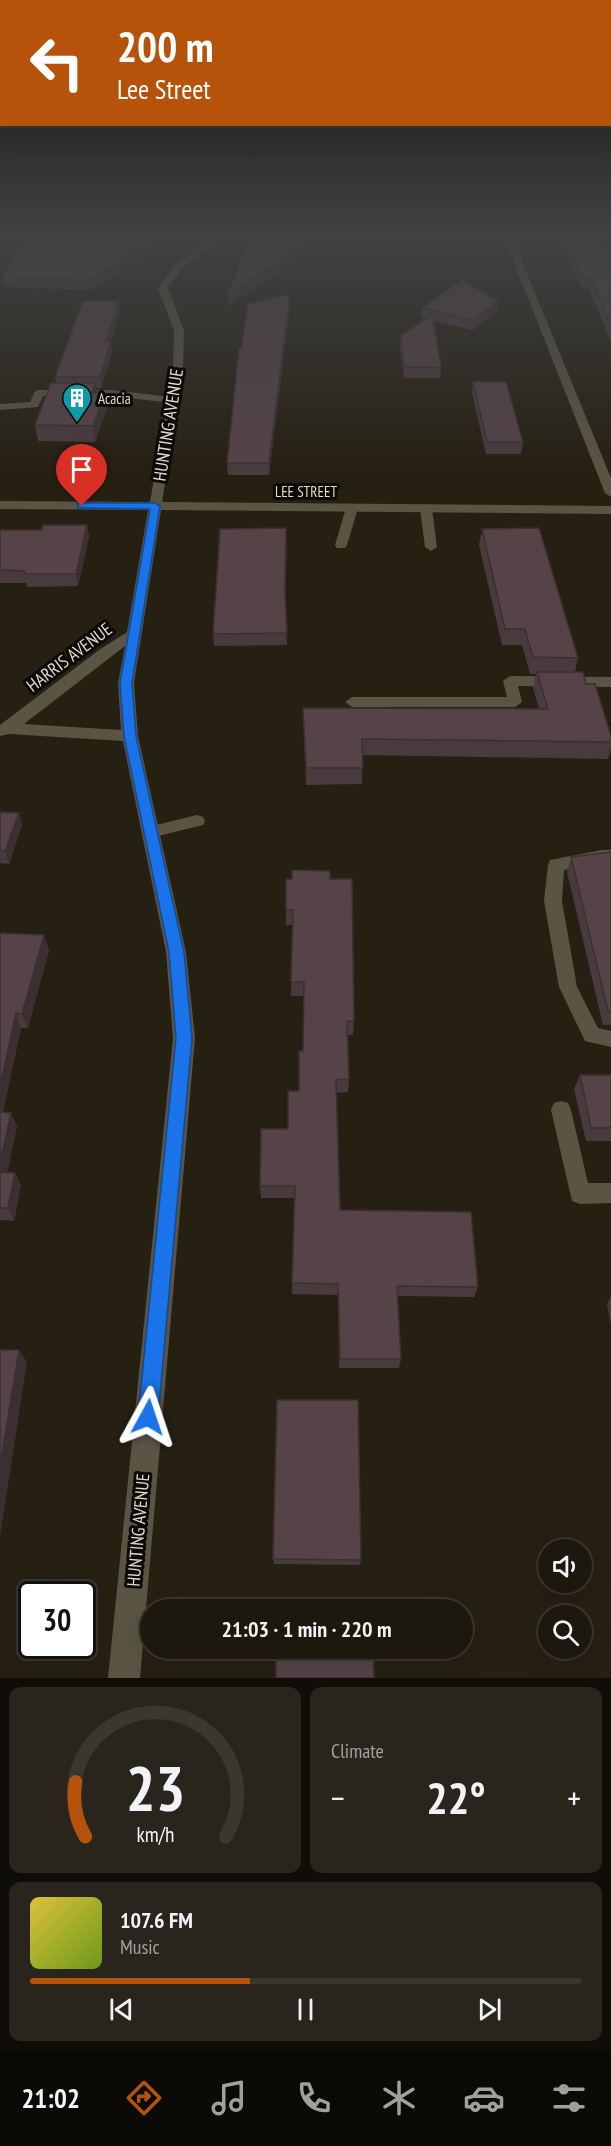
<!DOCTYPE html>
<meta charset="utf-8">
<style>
body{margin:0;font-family:"PT Sans Narrow",sans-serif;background:#29251c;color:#f1f3f6;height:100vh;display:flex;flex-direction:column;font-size:22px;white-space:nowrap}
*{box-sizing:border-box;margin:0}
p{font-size:20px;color:#a0a09e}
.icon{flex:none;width:33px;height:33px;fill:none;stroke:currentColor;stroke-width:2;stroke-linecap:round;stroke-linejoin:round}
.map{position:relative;height:1678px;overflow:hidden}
.details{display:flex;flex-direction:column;gap:9px;padding:9px;background:#0f0d08;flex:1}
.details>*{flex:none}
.hud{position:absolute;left:0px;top:0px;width:612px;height:126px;box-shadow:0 6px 24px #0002,0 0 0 2px #3a372e;background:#b45309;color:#fff;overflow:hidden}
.controls{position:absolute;left:538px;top:1539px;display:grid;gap:12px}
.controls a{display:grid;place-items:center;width:54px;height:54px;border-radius:50%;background:#1c180e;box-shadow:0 6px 24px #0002,0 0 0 2px #3a372e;font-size:30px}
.speed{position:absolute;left:18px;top:1581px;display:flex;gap:12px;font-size:30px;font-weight:700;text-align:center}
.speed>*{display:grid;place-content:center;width:78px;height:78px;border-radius:50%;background:#1c180e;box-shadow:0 6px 24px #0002,0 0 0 2px #3a372e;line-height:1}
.speed .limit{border:3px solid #111;border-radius:9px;background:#fff;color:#111}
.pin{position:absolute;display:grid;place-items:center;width:51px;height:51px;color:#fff;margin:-62px -26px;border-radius:50% 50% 50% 0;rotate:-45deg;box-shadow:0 0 6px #0007}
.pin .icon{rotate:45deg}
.me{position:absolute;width:66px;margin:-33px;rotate:5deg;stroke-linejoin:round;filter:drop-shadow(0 0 4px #0008)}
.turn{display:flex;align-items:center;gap:21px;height:126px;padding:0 18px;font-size:27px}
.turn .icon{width:78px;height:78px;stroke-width:2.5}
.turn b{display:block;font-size:42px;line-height:51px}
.big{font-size:45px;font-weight:800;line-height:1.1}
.details .card{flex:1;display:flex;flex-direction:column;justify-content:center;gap:9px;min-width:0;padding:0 21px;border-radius:12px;background:#29251c}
.details .dial{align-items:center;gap:0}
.dial svg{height:156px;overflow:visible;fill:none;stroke:#3a372e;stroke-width:7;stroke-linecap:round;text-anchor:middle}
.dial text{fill:#f1f3f6;stroke:none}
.song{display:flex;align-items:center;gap:18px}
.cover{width:72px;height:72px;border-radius:9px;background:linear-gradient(135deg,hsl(50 70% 55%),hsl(80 70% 35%))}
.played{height:6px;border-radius:3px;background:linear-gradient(90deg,#b45309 40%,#3a372e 40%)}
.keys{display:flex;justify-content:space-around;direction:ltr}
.heat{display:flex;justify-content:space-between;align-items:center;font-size:33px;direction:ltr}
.details .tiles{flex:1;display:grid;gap:9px;grid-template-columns:1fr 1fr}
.card:last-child{grid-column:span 2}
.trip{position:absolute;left:140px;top:1599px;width:333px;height:60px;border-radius:30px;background:#1c180e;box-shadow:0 6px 24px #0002,0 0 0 2px #3a372e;font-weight:800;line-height:60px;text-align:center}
.tabs{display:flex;height:96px;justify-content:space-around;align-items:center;background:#0b0a06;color:#a0a09e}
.tabs .icon{width:42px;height:42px}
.tabs .on{color:#b45309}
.tabs b{font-size:27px;color:#f1f3f6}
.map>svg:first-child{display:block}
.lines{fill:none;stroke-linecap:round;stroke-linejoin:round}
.service{fill:#5a5444;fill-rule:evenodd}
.minor{fill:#5a5444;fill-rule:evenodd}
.wall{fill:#493a3e}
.shaded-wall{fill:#3c2f32}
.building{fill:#554348;stroke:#3c2f32;stroke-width:1.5}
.route{fill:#1a73e8;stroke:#114b97;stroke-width:1.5}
.labels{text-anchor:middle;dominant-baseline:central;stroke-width:6;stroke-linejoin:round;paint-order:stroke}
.far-poi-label{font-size:15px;fill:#dfdcd3;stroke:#0c0a05;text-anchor:start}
.far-street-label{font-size:15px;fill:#dfdcd3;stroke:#0c0a05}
.street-label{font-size:18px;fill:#dfdcd3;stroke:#0c0a05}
</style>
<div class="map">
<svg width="611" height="1678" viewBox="0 0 611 1678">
<rect width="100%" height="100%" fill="#252012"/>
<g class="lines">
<path class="service" d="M39,390H111L172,397L177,400L172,403L111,396H43L38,407L0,410V404L30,402L35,391Z
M352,504L358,508L347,545L345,548H337L335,545L346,508Z
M426,505L432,509L437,547L431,551L425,547L420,509Z
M510,676L611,677V687L518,686L522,702L515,707H352L345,702L352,697H507L503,681Z
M197,815L203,817L205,821L203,825L150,838L144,836L142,832L144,828Z
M602,850H611V862L564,870L562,901L577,987L598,1028L611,1031V1047L585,1041L559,987L544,901L548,865L550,860Z
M561,1101L568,1103L571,1110L588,1183H611V1203L580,1204L572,1201L551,1110L554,1103Z"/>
<path class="minor" d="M216,237H226L184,266L168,288L184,331L183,370L162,502L611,506V514L161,510L134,683L138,736L186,952L195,1038L140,1678H108L173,1038L166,952L123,741L9,734L0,736V725L99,650L127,632L148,510L0,509V501L150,502L173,370L174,331L158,288L177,262ZM125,646L118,683L121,730L24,724Z
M504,237H512L611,478V497L605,493Z"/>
</g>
<path class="wall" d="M176,237L90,290L5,287L3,276Z
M557,237H598L611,261V342L588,287H581Z
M290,294V305L269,475H228L227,463L241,349Z
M498,301L497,312L473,330L434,321L441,367L440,378H404L400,347L401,336L425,319L421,318L422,308Z
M120,312L111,341L112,352L101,388H96L97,393H105L107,408L95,442L38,441L35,425L56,383L55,377Z
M473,382L523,442L521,454H486L472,393Z
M87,525L89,537L78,586L27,587L26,583H0V530H42Z
M482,529L578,658L575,672L586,684L611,736V748L608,759L362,755V784L306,785L303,708L539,709L533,688L536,674H530L522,645H502L479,545Z
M287,540L285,599L287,645L214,646L213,634Z
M0,812L22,825L9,864L0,863Z
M611,852V1025H603L567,872L571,857Z
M330,879L354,1021L353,1035H347L349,1079L348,1092L336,1093L340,1210L478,1287L474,1297L398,1296L401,1359L399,1368H339L338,1295L292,1294L294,1198H261L260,1186L288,1129L299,1091L303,1051L304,996H291L293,925H286V910Z
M0,933L49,950L28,1028H21L3,1112L17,1126L7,1173H15L21,1185L14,1221L0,1220Z
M580,1075H611V1141H586L574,1089Z
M611,1297V1326L607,1304Z
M273,1559L361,1560L360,1565L274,1564Z"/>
<path class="shaded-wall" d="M159,237H176L90,290L88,280Z
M309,237H324L299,253L298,259L229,306L228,295Z
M290,294V305L269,475V463Z
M119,301L120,312L107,352L106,341Z
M498,301L497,312L473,330L474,320Z
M111,341L112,352L101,388L100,377Z
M96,383L98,398L92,393Z
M105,393L107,408L95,442L93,426Z
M87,525L89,537L78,586L76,574Z
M19,813L22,825L9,864L5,851Z
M44,935L49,950L28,1028L22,1014Z
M16,1013L21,1028L0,1126V1086Z
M11,1113L17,1126L5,1185L0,1176V1163Z
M15,1173L21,1185L14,1221L8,1208Z
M19,1350L27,1362L0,1537V1466Z"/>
<path class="building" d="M25,237H159L88,280L3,276Z
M249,237H309L299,243L298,249L228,295Z
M563,237H598L611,261V326L590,277H583Z
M462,280L498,301L474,320L422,308Z
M290,294L269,463H227L239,349H241L248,304Z
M83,301H119L106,341H111L100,377H55Z
M432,314L441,367H404L401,336Z
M473,382H506L523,442H487Z
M51,383H96L92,393H105L93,426L35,425Z
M43,525H87L76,574H24L25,571L0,570V530H42Z
M286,528L285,592L287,633L213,634L220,529Z
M539,528L578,658L533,657L525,629H505L482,529Z
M537,672H583L586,684H595L611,736V742L362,739L363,768H306L303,708L548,709Z
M0,812L19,813L5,851H0Z
M611,852V1011H608L571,857Z
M292,870L330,871V879H352L354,1021H347L349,1079L336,1080L340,1210L471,1212L478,1287L397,1286L401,1359H340L338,1284L292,1283L295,1186H260L261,1129H288V1091H299V1051H303L304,982H291L293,910H286V879H292Z
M0,933L44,935L22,1014L16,1013L0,1086Z
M580,1075H611V1128H591Z
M0,1112L11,1113L0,1163Z
M0,1172L15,1173L8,1208H0Z
M0,1350H19L0,1466Z
M277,1400H358L361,1560L273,1559Z
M276,1648H373L374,1678H276Z"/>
<linearGradient id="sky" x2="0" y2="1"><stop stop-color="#14120a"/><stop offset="0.5" stop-color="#404244"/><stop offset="1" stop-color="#404244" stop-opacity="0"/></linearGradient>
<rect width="611" height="472" fill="url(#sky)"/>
<path class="route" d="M78,503H155L160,506L132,683L136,736L184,952L192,1038L158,1417L155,1425L148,1428L141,1425L138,1417L176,1038L169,952L124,736L120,683L150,509L82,508H78Z"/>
<defs>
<g id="building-pin" transform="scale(1.5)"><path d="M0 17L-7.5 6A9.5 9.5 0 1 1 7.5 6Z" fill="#0f9aa8" stroke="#0c0a05"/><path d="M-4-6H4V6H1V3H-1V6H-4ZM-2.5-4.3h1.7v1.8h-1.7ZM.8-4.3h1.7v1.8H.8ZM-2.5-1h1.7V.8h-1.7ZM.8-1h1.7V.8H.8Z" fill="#fff"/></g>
</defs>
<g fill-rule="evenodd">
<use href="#building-pin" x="77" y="398"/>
</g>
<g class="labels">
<g class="far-poi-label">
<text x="98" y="398">Acacia</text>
</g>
<g class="far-street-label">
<text x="306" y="491">LEE STREET</text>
</g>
<g class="street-label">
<text transform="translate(168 425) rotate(-81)">HUNTING AVENUE</text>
<text transform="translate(69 657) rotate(-37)">HARRIS AVENUE</text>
<text transform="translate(138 1530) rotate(-85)">HUNTING AVENUE</text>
</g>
</g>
</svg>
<div class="controls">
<a><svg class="icon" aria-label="sound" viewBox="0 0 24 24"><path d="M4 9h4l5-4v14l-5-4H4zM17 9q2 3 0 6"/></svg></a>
<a><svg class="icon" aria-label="search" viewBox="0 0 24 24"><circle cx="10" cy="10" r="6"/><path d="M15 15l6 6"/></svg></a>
</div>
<div class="speed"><div class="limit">30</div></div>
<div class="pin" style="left:82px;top:506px;background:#d93025"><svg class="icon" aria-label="arrive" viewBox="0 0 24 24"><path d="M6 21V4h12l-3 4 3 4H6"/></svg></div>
<svg class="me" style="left:148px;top:1417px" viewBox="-20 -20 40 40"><path d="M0-17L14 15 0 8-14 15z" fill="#1a73e8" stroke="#fff" stroke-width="4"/></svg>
<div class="trip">21:03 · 1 min · 220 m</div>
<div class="hud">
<div class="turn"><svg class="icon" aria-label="left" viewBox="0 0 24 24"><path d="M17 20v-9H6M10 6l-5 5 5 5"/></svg><div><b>200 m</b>Lee Street</div></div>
</div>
</div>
<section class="details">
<div class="tiles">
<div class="card dial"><svg viewBox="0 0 100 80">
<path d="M14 69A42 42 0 1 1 86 69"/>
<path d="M14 69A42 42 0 0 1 9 41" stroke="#b45309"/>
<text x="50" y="56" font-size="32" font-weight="700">23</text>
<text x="50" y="72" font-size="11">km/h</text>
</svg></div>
<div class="card"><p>Climate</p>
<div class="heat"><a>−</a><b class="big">22°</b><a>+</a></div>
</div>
<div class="card">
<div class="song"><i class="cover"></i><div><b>107.6 FM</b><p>Music</p></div></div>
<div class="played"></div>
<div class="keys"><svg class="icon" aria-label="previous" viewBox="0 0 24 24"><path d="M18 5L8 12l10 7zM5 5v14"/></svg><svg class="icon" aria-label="pause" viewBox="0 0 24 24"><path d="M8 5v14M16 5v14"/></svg><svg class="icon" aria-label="next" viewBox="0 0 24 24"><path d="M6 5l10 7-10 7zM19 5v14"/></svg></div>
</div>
</div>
</section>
<nav class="tabs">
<b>21:02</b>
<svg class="icon on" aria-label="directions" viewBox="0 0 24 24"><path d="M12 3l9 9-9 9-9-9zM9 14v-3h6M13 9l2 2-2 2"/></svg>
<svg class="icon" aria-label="music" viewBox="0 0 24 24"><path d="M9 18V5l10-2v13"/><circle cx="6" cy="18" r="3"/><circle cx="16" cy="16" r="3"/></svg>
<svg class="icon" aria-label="phone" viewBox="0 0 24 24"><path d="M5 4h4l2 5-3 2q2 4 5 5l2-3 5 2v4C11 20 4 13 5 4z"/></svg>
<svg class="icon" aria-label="climate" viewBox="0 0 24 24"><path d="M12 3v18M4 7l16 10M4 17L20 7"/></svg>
<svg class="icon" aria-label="car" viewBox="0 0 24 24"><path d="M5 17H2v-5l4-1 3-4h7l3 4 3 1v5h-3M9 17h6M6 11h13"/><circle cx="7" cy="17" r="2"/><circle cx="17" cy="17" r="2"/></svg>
<svg class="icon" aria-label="filters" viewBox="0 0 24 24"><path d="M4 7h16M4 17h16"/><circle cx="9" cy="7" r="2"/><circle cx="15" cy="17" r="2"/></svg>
</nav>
